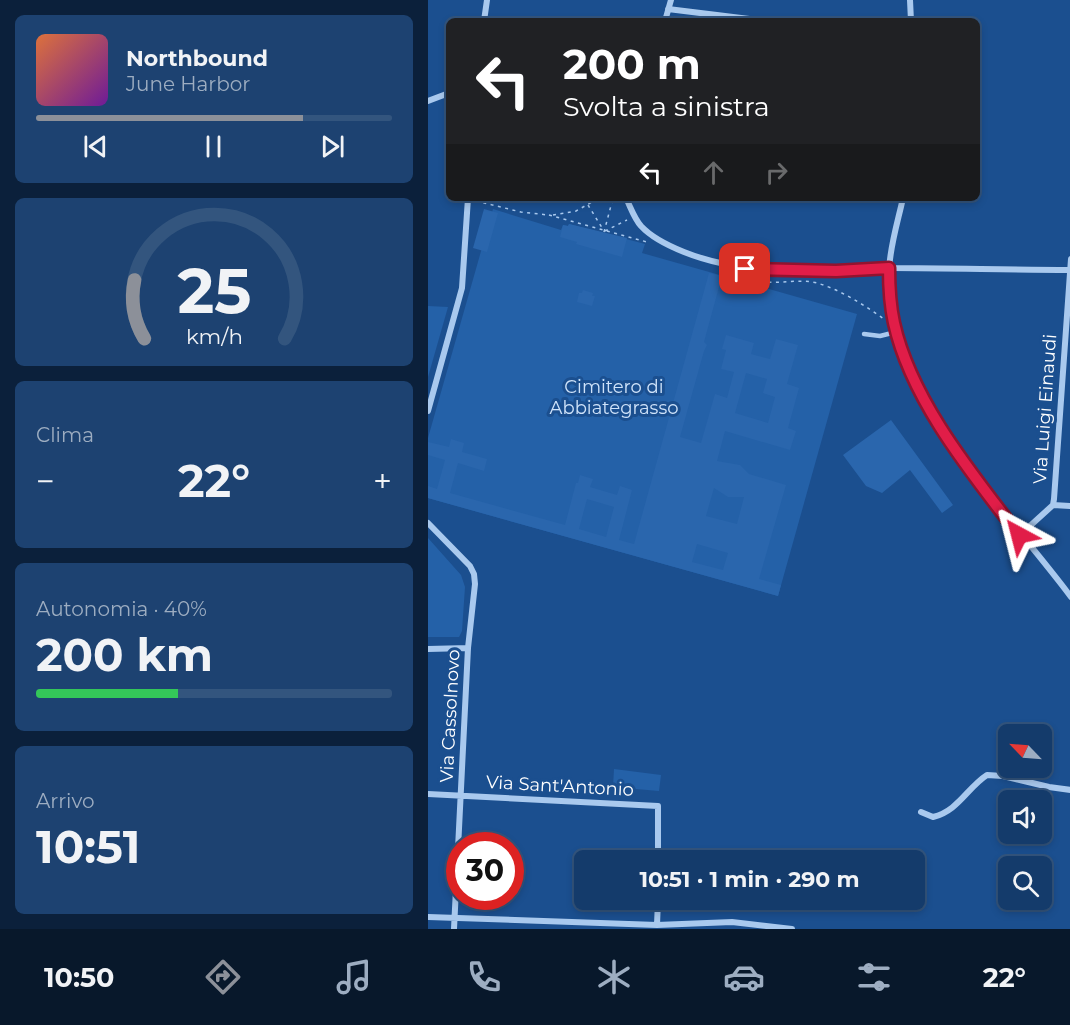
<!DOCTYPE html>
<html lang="it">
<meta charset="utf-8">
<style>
body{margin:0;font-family:Montserrat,sans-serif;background:#1d4271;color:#f1f3f6;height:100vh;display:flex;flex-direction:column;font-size:22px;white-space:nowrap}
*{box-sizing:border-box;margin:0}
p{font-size:20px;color:#9dadc1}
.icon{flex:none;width:33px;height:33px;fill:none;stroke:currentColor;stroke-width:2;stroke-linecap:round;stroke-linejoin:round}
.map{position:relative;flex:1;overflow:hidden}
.details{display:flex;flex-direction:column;gap:15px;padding:15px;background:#0b203b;width:428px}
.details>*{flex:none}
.hud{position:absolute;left:18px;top:18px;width:534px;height:183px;border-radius:9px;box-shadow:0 3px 9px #0003,0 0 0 2px #33557e;background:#202124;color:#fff;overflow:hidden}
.needle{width:39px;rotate:295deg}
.fabs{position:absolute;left:570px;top:724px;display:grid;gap:12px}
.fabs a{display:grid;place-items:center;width:54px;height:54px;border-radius:9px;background:#143b6b;box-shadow:0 3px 9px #0003,0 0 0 2px #33557e;font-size:30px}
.speed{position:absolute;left:18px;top:832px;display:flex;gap:12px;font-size:30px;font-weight:700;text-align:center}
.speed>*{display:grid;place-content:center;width:78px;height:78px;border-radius:50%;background:#143b6b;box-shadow:0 3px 9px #0003,0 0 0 2px #33557e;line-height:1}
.speed .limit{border:9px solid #d22;background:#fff;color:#111}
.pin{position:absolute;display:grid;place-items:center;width:51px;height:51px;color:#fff;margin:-26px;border-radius:12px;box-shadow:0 3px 9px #0006}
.me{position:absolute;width:66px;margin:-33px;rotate:322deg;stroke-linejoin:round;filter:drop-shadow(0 0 4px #0008)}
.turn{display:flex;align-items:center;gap:21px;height:126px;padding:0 18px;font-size:27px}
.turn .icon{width:78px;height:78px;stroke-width:2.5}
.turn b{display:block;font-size:42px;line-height:51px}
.lanes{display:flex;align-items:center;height:57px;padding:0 18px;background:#0003;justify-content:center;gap:30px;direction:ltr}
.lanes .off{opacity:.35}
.big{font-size:45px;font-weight:700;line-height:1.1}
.details .widget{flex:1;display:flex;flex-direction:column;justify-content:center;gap:9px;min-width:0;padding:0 21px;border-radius:9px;background:#1d4271}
.details .dial{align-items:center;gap:0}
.dial svg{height:156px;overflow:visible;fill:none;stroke:#33557e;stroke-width:7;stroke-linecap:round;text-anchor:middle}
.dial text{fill:#f1f3f6;stroke:none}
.song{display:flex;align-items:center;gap:18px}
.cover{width:72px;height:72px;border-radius:9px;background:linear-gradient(135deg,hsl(20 70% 55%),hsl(280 70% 35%))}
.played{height:6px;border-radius:3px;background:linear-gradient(90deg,#8c9099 75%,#33557e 75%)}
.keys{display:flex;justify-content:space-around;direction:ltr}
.heat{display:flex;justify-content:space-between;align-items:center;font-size:33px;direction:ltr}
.charge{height:9px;border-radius:4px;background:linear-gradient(90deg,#34c759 40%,#33557e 0)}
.trip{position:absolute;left:146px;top:850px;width:351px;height:60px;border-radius:9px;background:#143b6b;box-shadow:0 3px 9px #0003,0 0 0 2px #33557e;font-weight:700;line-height:60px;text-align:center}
.tabs{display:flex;height:96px;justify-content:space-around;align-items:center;background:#08182b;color:#9dadc1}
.tabs .icon{width:42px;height:42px}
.tabs .current{color:#8c9099}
.tabs b{font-size:27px;color:#f1f3f6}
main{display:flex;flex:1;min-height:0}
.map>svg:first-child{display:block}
.green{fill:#2461a8}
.building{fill:#2a66ad;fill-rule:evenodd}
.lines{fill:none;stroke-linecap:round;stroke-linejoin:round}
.path{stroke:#a9c9ee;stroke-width:1.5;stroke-dasharray:3 4.5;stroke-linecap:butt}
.lane{stroke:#a9c9ee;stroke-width:4.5}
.street{stroke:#a9c9ee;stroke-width:6}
.route-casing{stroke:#92132f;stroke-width:15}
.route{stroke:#e11d48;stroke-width:10}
.labels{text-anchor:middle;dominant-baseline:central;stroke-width:6;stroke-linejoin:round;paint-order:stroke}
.park-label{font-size:18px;fill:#cfe3fa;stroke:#1b4f8f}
.street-label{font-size:18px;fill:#fff;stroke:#1b4f8f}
</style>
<main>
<section class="details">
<div class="widget">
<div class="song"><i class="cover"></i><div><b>Northbound</b><p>June Harbor</p></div></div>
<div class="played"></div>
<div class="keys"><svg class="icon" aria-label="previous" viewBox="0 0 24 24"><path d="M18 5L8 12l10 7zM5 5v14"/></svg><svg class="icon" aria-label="pause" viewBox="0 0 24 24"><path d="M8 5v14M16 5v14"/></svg><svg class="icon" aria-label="next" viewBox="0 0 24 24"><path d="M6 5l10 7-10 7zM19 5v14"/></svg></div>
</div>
<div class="widget dial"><svg viewBox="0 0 100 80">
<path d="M14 69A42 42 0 1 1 86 69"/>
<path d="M14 69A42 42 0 0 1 9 39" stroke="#8c9099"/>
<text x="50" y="56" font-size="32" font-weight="700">25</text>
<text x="50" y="72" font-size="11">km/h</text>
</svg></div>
<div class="widget"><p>Clima</p>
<div class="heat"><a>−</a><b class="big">22°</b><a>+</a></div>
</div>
<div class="widget"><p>Autonomia · 40%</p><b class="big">200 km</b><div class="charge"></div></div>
<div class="widget"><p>Arrivo</p><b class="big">10:51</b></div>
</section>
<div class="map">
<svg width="643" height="929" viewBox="0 0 643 929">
<rect width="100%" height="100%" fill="#1b4f8f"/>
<path class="green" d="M65,209L133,230L135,225L140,226L141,224L217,244L214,253L429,314L350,596L0,498V438Z
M0,306L20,307L0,377Z
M0,538L33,575L37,587L34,631L31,637H0Z
M186,769L233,775L231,791L185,787Z"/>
<path class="building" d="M56,209L70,213L59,252L45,248Z
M141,224L199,238L194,257L148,244L149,242L132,237L135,225L140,226Z
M281,273L294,276L276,342L279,345L276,351L252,437L273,443L287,394L299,398L306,372L293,369L298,350L294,349L298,335L326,343L323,354L342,359L348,339L370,345L359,384L371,388L360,428L368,431L362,450L297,431L289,461L312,465L321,474L358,485L331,579L353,585L350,596L0,498V486L9,489L17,460L0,455V442L21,447L23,439L36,443L34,452L59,459L56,471L30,463L22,493L137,525L148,483H150L152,475L165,479L162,487L189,495L192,486L204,490L191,540L206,544ZM318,373L339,379L335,393L347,397L340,423L307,413ZM286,488L300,497H316L309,524L278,516ZM159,499L186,507L178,537L151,529ZM269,544L300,553L295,570L264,562Z
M155,290L165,293L164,296H167L164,306L149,302L151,293H154Z
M463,420L525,505L514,513L482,470L454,493L438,486L415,455Z"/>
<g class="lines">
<path class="path" d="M48,201L93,212L120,215
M160,205L176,231
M121,215L219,242
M125,215L148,211L171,198
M177,231L199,220
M176,232L185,198
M319,276C341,289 365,277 389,283C413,290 436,305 456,319"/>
<path class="lane" d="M436,334L452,336L468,332"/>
<path class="street" d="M482,0L483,21
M240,9L337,21
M56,21L59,0
M237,21L243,0
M0,101L21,93
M198,198C203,208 206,218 213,226C224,238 241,246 256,252C323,279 394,268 464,268C523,268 583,270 643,270
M475,198C470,221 462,246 461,270C455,393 575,505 643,597
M0,411L34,288L40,198
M625,505L643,506
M0,523L42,566L46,574L47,584L40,648L26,929
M592,535L625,505L626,499L643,259
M0,649L40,648
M0,794L230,806V861
M493,812L505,817C530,811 539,788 559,775L575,776L621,787L643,790
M0,917L229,925L304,922L364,929
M229,925L230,900"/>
</g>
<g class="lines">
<g class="route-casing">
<path id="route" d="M317,269L408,271L461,268C461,286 462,305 466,323C483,400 544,474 591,535"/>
</g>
<use href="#route" class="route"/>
</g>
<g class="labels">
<g class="park-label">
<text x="186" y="387">Cimitero di<tspan x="186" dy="21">Abbiategrasso</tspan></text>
</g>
<g class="street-label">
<text transform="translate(617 409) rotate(-86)">Via Luigi Einaudi</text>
<text transform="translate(22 716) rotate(-87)">Via Cassolnovo</text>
<text transform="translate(132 786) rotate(3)">Via Sant'Antonio</text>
</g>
</g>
</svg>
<div class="fabs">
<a><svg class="needle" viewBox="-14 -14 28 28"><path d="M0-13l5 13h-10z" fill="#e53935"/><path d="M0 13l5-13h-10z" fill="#9dadc1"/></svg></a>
<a><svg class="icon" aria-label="sound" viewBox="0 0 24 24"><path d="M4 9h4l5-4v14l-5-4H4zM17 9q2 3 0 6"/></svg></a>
<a><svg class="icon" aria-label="search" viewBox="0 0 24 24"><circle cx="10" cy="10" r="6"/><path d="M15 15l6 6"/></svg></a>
</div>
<div class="speed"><div class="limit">30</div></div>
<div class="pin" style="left:317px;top:269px;background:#d93025"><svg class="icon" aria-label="arrive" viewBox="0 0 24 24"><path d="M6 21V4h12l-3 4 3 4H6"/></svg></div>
<svg class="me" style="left:591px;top:535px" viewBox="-20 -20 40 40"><path d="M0-17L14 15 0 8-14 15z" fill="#e11d48" stroke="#fff" stroke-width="4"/></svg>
<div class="trip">10:51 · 1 min · 290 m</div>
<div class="hud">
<div class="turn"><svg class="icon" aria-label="left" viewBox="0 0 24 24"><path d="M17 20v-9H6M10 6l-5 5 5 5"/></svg><div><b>200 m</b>Svolta a sinistra</div></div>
<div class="lanes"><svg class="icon" aria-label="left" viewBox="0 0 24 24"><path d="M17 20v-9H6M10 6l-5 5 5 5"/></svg><svg class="icon off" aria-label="ahead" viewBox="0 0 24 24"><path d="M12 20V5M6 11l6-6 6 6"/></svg><svg class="icon off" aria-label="right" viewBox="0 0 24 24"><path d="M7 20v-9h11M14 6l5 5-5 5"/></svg></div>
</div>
</div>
</main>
<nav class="tabs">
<b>10:50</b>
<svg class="icon current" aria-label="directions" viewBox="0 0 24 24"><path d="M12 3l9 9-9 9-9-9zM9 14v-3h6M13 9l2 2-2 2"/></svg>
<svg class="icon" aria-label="music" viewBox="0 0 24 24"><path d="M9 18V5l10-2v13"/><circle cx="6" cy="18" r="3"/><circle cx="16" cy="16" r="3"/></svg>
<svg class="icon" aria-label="phone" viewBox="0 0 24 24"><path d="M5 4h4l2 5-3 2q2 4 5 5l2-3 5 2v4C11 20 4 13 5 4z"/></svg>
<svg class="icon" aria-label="climate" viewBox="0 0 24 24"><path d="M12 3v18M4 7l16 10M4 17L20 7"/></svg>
<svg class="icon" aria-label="car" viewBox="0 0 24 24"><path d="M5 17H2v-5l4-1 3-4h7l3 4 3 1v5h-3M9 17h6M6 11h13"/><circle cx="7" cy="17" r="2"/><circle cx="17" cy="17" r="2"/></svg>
<svg class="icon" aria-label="filters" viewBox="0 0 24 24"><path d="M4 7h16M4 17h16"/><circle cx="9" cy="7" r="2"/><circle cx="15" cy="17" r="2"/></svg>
<b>22°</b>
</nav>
